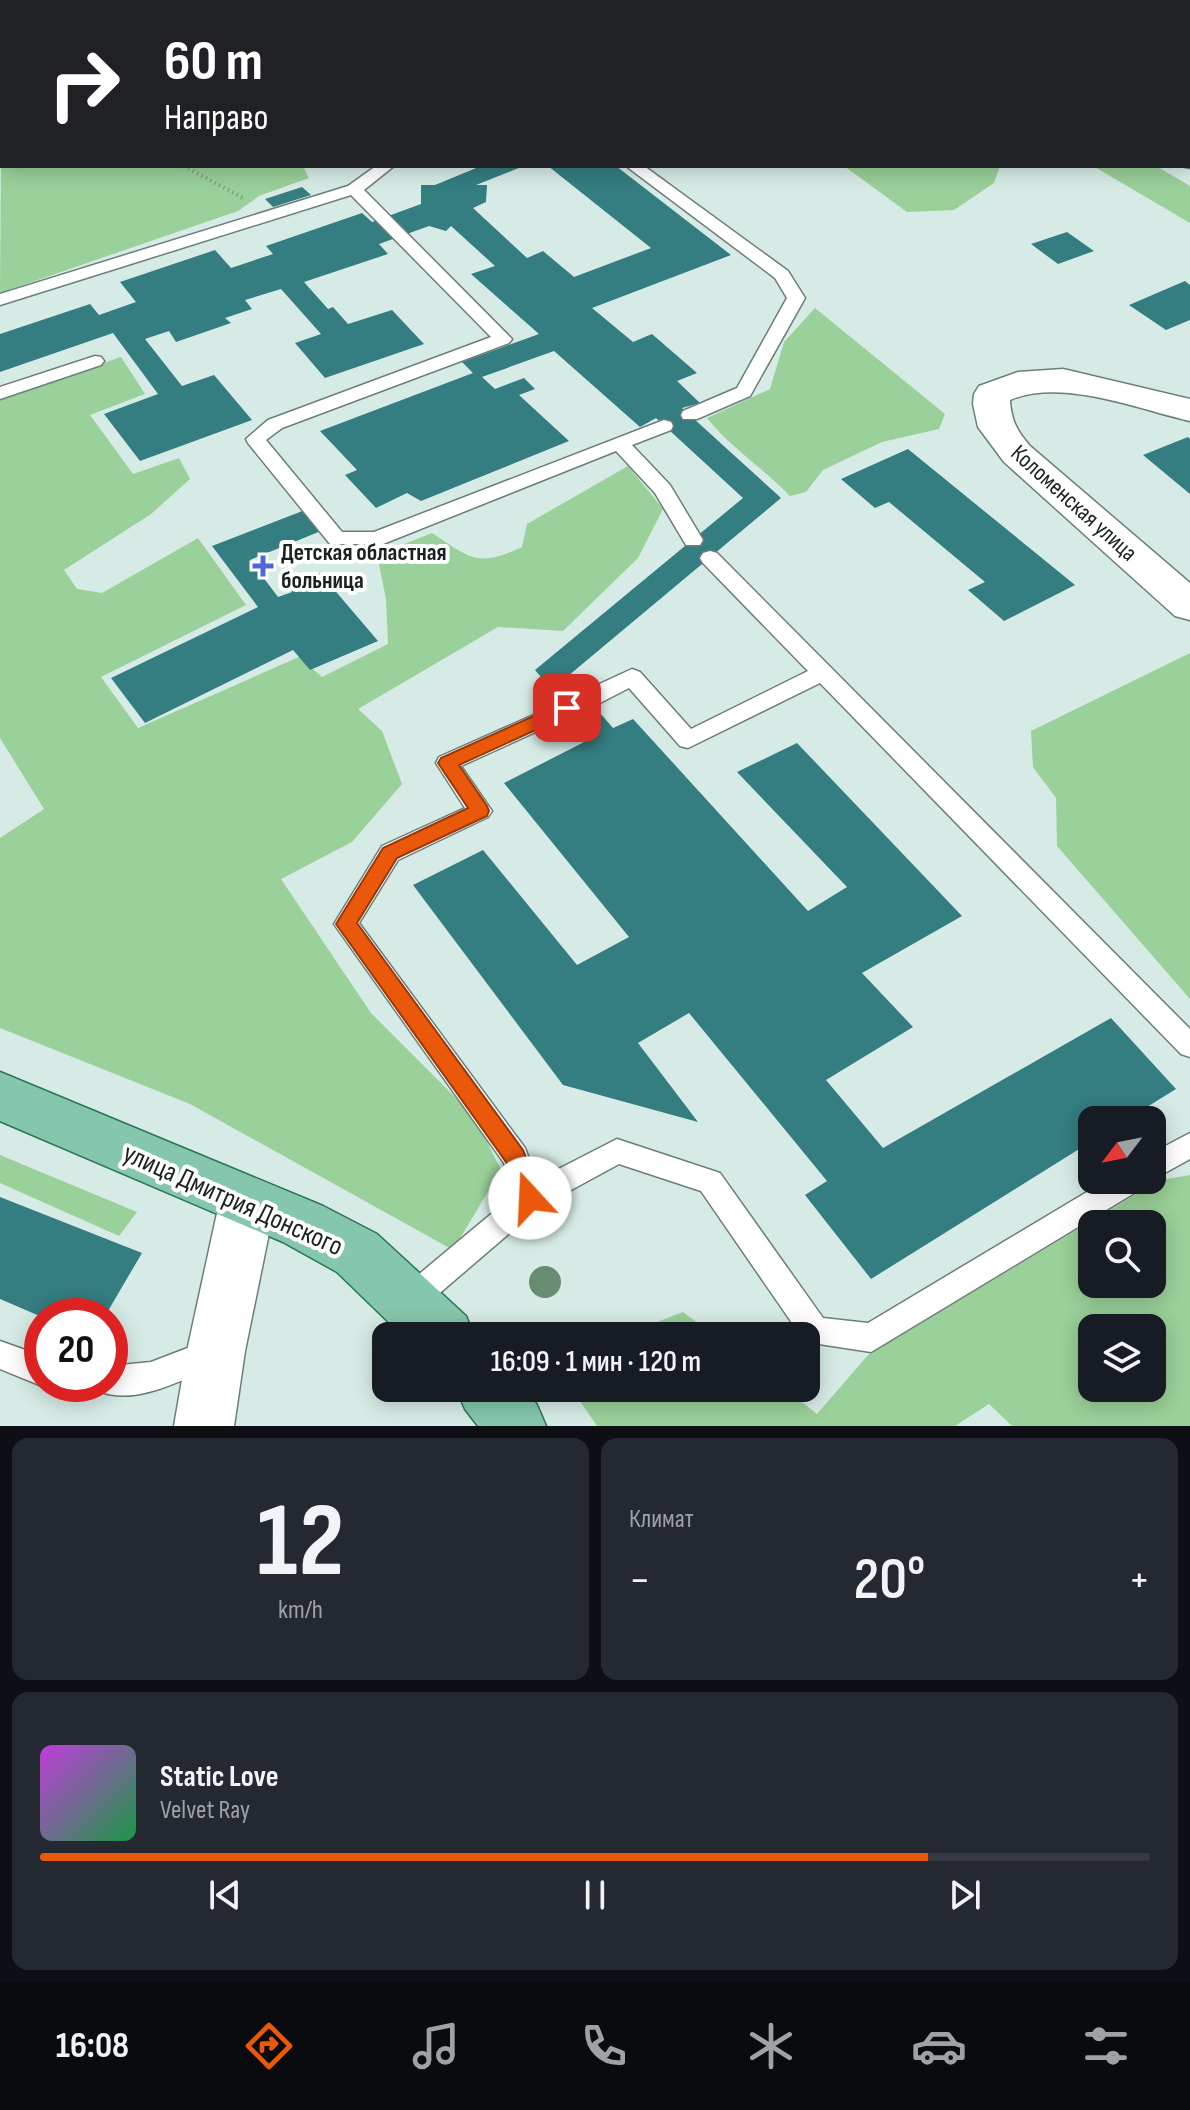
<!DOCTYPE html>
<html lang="ru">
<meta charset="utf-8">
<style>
body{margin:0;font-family:"Sofia Sans Condensed",sans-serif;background:#242831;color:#f1f3f6;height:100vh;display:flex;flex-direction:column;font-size:30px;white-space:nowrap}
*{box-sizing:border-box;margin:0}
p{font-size:26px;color:#9ea1a6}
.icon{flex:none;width:44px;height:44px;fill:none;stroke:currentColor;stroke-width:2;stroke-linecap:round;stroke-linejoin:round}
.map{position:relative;height:1426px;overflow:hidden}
.drawer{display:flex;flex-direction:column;gap:12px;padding:12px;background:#0d0f14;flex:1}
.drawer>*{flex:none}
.top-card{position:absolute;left:0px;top:0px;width:1190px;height:168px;box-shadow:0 4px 20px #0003;background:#202124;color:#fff;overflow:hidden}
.needle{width:52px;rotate:238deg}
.buttons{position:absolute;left:1078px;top:1106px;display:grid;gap:16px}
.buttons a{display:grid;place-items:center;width:88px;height:88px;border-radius:16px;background:#171b24;box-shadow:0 4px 20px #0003;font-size:40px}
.speed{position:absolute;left:24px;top:1298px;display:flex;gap:16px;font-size:40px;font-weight:700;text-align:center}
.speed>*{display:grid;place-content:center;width:104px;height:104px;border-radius:50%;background:#171b24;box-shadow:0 4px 20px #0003;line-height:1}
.speed .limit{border:12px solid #d22;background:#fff;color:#111}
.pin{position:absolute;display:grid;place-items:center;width:68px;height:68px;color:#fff;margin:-34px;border-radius:16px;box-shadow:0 4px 12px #0006}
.me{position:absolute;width:88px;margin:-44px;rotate:340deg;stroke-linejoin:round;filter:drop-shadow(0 0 6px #0008)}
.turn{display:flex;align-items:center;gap:28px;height:168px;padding:0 32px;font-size:36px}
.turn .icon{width:104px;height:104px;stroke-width:2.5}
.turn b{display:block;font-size:56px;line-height:68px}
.big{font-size:60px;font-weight:600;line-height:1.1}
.drawer .tile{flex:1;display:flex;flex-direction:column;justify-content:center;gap:12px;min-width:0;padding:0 28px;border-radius:16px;background:#242831}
.drawer .dial{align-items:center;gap:0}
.dial b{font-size:104px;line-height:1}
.song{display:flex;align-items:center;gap:24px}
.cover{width:96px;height:96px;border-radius:12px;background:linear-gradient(135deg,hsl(290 70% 55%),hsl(140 70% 35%))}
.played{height:8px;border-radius:4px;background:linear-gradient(90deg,#ea580c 80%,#363941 80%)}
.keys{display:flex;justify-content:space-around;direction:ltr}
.heat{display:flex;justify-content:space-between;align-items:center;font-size:44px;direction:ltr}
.drawer .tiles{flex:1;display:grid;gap:12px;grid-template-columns:1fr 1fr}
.tile:last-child{grid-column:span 2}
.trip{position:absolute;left:372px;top:1322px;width:448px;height:80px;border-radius:16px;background:#171b24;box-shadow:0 4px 20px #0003;font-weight:600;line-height:80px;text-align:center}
.menu{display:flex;height:128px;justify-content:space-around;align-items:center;background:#090b0e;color:#9ea1a6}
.menu .icon{width:56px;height:56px}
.menu .current{color:#ea580c}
.menu b{font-size:36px;color:#f1f3f6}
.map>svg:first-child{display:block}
.green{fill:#9ad099;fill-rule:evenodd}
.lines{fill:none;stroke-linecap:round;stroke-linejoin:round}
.stream{fill:#45a3b8;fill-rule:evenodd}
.building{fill:#347d80}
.lane-casing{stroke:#6d7e7a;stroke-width:3}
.street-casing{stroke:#6d7e7a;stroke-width:3}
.primary-casing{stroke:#2a7557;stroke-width:3}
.path{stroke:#7a8884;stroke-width:4;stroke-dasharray:1 4;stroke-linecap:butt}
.lane{fill:#fff;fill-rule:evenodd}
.street{fill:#fff;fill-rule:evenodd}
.primary{fill:#85c7ac;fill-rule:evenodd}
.tree{fill:#688c71}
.route{fill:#ea580c;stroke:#983908;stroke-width:2}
.poi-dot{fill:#4e68dc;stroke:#fff;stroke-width:3}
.labels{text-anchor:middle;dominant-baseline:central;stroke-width:8;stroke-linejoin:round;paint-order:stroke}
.street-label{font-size:24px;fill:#1a2220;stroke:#fff}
.poi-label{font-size:24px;font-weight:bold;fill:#1a2220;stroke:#fff;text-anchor:start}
.near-street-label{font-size:28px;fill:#1a2220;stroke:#fff}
</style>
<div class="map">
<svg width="1190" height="1426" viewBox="0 0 1190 1426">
<rect width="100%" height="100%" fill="#d7ebe6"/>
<path class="green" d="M2,37V166H303L309,178L259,196L238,211L0,293Z
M844,166H1000L994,183L954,210L907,212Z
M1093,166H1156L1190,186V223Z
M815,308L945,414L939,429L882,442L823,470L806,492L790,496C763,468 731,448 707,418L770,389L784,342Z
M121,357L145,394L90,415L133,474L179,458L190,479L151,514L64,570L77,589L102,593L198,538L246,605L101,677L138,728L299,657L322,677L388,644L386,599L377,555L432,533C470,558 477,568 522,547L527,524L628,466L663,509L638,558L563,631L498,627L358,709L382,731L402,784L352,842L281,879L371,1013L475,1117L501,1170L453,1250L190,1104L0,1028V838L44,809L0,738V399Z
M1190,653V999L1057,846L1056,798L1033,767L1031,731Z
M0,1155L137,1212L119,1236L0,1183Z
M1190,1175V1426H1012L989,1404L955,1426H597L571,1388H784L817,1414L868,1355L1160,1180ZM1092,1224H1152V1284H1092ZM1092,1328H1152V1388H1092Z
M683,1312L715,1336H623L629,1333Z"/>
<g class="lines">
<path class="stream" d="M203,0L212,2H200Z
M352,0L350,2H342L344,0Z
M0,62H2V66H0Z"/>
</g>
<path class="building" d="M481,166H524L476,185H487L486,202L473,208L527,258L543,251L574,277L651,248L548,166H616L731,255L592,308L633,342L652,334L697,373L677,381L700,403L682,408L781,498L568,676L613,728L633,719L808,911L847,887L737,772L797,743L962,916L862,973L913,1027L826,1080L883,1148L1111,1018L1176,1089L1126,1120H1092V1141L871,1279L805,1195L827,1181L689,1013L638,1043L698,1122L563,1085L413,885L483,850L577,965L629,937L504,783L592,738L535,670L743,498L656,418L640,427L554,351L482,377L495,389L524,378L535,389L519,395L569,441L421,501L407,493L376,508L345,475L357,470L320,431L473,373L462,362L539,334L471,274L495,266L451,226L446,231L429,226L379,244L388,254L304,282L328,309L333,307L348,324L392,310L424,344L325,378L295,343L321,334L281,289L245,300L252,309L225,318L231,323L176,342L169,331L145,339L182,386L214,375L252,420L140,461L104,414L158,394L113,333L0,372V334L90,304L99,315L136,302L120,282L215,250L231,268L273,254L266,246L362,213L372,222L421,204V185H435Z
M302,187L311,195L273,207L265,199Z
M1067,232L1094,251L1058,264L1031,244Z
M1185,281L1190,285V320L1166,330L1129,305Z
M1188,437L1190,439V494L1143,455Z
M908,449L1075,585L1004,621L968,590L985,582L889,502L875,508L841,479Z
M305,510L321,531L250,560L278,597L292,592L289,586L320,573L378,641L310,670L293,650L145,723L111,678L258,607L212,546Z
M0,1197L142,1253L105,1316L42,1317L0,1299Z"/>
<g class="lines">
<g class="lane-casing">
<path id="lane" d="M376,166H394L364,190L512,339L509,343L282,428L266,440L342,532H374L664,420L671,422L673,426L671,430L632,445L670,485L703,540L700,545H686L655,493L616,451L383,544H330L248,443L246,439L268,420L491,337L351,195L0,305V294L348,186Z
M626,166H644L788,271L805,298L750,396L697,419H683L681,415L683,411L737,388L787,298L775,278Z
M95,356L101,357L104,361L101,365L0,399V387Z
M710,551L717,553L1190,1029V1057L1181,1054L820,683L688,748L680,746L629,688L596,705H580L577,699L580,693L632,669L640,672L691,729L808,671L703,563L700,558L703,553Z
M567,700L575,702L578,708L575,714L461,766L492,811L488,817L398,860L359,923L525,1148L537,1180L617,1139L720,1173L823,1318L868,1323L1107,1180H1145L1141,1189L871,1352L806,1342V1336H801L701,1191L619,1164L540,1207L420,1310L410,1314L400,1310L396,1300L400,1290L515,1194L504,1163L334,924L382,846L465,808L436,763L439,757Z
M1190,1133V1159L1152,1180H1151L1152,1153Z
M211,1339L221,1343L226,1353L221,1363C187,1377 137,1407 99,1391L96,1384H110V1366L151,1362Z
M0,1341L42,1356V1384H46L42,1386L0,1369Z"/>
</g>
<g class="street-casing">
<path id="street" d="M901,0H930L932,2H903Z
M1188,149H1190V168L1181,166H1188Z
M1063,369L1190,399V421C1138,409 1061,378 1010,400C1011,420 1017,431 1030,446L1190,583V620L1175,616L1004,462L978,427L973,404L974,394L979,386L1018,372Z
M247,1178L267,1186L275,1204L245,1351L234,1426H174L187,1351L219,1204L227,1186Z"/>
</g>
<g class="primary-casing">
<path id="primary" d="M0,1072L323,1206L377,1234L466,1316L474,1336H403L337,1272L283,1242L0,1121Z
M456,1388H524L537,1405L546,1426H478L465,1409Z"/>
</g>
<path class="path" d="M20,2L27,0
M48,2L54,0
M436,2L441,0
M521,2L527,0
M184,166L243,198"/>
<use href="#lane" class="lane"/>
<use href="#street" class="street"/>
<use href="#primary" class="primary"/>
</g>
<circle class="tree" cx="545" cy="1282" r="16"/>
<path class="route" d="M567,701L576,708L573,713L459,765L487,806L489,811L487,816L397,858L357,923L523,1150L542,1198L538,1205L530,1208L522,1205L506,1162L336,924L383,848L468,808L438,763L441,758Z"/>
<path class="poi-dot" d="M259 554h8v8h8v8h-8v8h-8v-8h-8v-8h8z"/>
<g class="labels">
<g class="street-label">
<text transform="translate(1074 503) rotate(42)">Коломенская улица</text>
</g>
<g class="poi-label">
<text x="281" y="552">Детская областная<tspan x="281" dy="28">больница</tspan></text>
</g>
<g class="near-street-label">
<text transform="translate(233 1200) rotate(24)">улица Дмитрия Донского</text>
</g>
</g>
</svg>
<div class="buttons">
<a><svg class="needle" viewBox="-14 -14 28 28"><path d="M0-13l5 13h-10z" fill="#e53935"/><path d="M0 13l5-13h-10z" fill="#9ea1a6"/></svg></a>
<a><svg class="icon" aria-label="search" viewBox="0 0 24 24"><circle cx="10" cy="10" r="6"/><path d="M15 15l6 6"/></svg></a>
<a><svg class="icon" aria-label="layers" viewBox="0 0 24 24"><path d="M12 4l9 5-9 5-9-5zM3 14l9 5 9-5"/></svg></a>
</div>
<div class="speed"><div class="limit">20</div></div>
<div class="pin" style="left:567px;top:708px;background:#d93025"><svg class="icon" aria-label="arrive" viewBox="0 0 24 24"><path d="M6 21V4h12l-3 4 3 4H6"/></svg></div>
<svg class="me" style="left:530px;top:1198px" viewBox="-20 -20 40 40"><circle r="19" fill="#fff"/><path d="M0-13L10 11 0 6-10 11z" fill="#ea580c"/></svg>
<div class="trip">16:09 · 1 мин · 120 m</div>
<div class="top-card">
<div class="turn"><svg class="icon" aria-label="right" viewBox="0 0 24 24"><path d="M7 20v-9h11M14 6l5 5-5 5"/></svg><div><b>60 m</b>Направо</div></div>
</div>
</div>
<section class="drawer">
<div class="tiles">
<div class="tile dial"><b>12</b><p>km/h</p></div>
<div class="tile"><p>Климат</p>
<div class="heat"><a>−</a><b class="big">20°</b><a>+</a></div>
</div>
<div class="tile">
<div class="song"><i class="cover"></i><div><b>Static Love</b><p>Velvet Ray</p></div></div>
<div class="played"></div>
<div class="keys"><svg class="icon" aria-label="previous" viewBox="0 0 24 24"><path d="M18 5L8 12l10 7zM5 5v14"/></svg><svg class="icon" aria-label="pause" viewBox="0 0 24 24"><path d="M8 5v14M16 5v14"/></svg><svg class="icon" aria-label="next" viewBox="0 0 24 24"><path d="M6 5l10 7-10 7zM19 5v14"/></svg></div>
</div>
</div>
</section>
<nav class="menu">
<b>16:08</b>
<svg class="icon current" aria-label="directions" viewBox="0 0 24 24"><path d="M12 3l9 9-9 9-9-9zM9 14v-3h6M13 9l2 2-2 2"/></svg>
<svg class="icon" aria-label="music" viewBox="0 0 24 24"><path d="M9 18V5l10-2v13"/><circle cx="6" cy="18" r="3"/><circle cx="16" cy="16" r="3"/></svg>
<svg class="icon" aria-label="phone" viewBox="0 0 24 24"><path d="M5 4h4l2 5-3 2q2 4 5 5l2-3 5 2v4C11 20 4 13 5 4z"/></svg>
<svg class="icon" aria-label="climate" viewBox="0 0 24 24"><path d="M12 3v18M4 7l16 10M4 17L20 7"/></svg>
<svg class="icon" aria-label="car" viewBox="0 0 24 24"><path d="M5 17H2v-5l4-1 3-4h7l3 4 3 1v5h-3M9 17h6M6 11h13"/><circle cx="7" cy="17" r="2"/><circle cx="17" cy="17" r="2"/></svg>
<svg class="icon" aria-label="filters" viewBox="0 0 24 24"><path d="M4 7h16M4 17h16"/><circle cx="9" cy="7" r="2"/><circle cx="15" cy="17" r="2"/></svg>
</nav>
